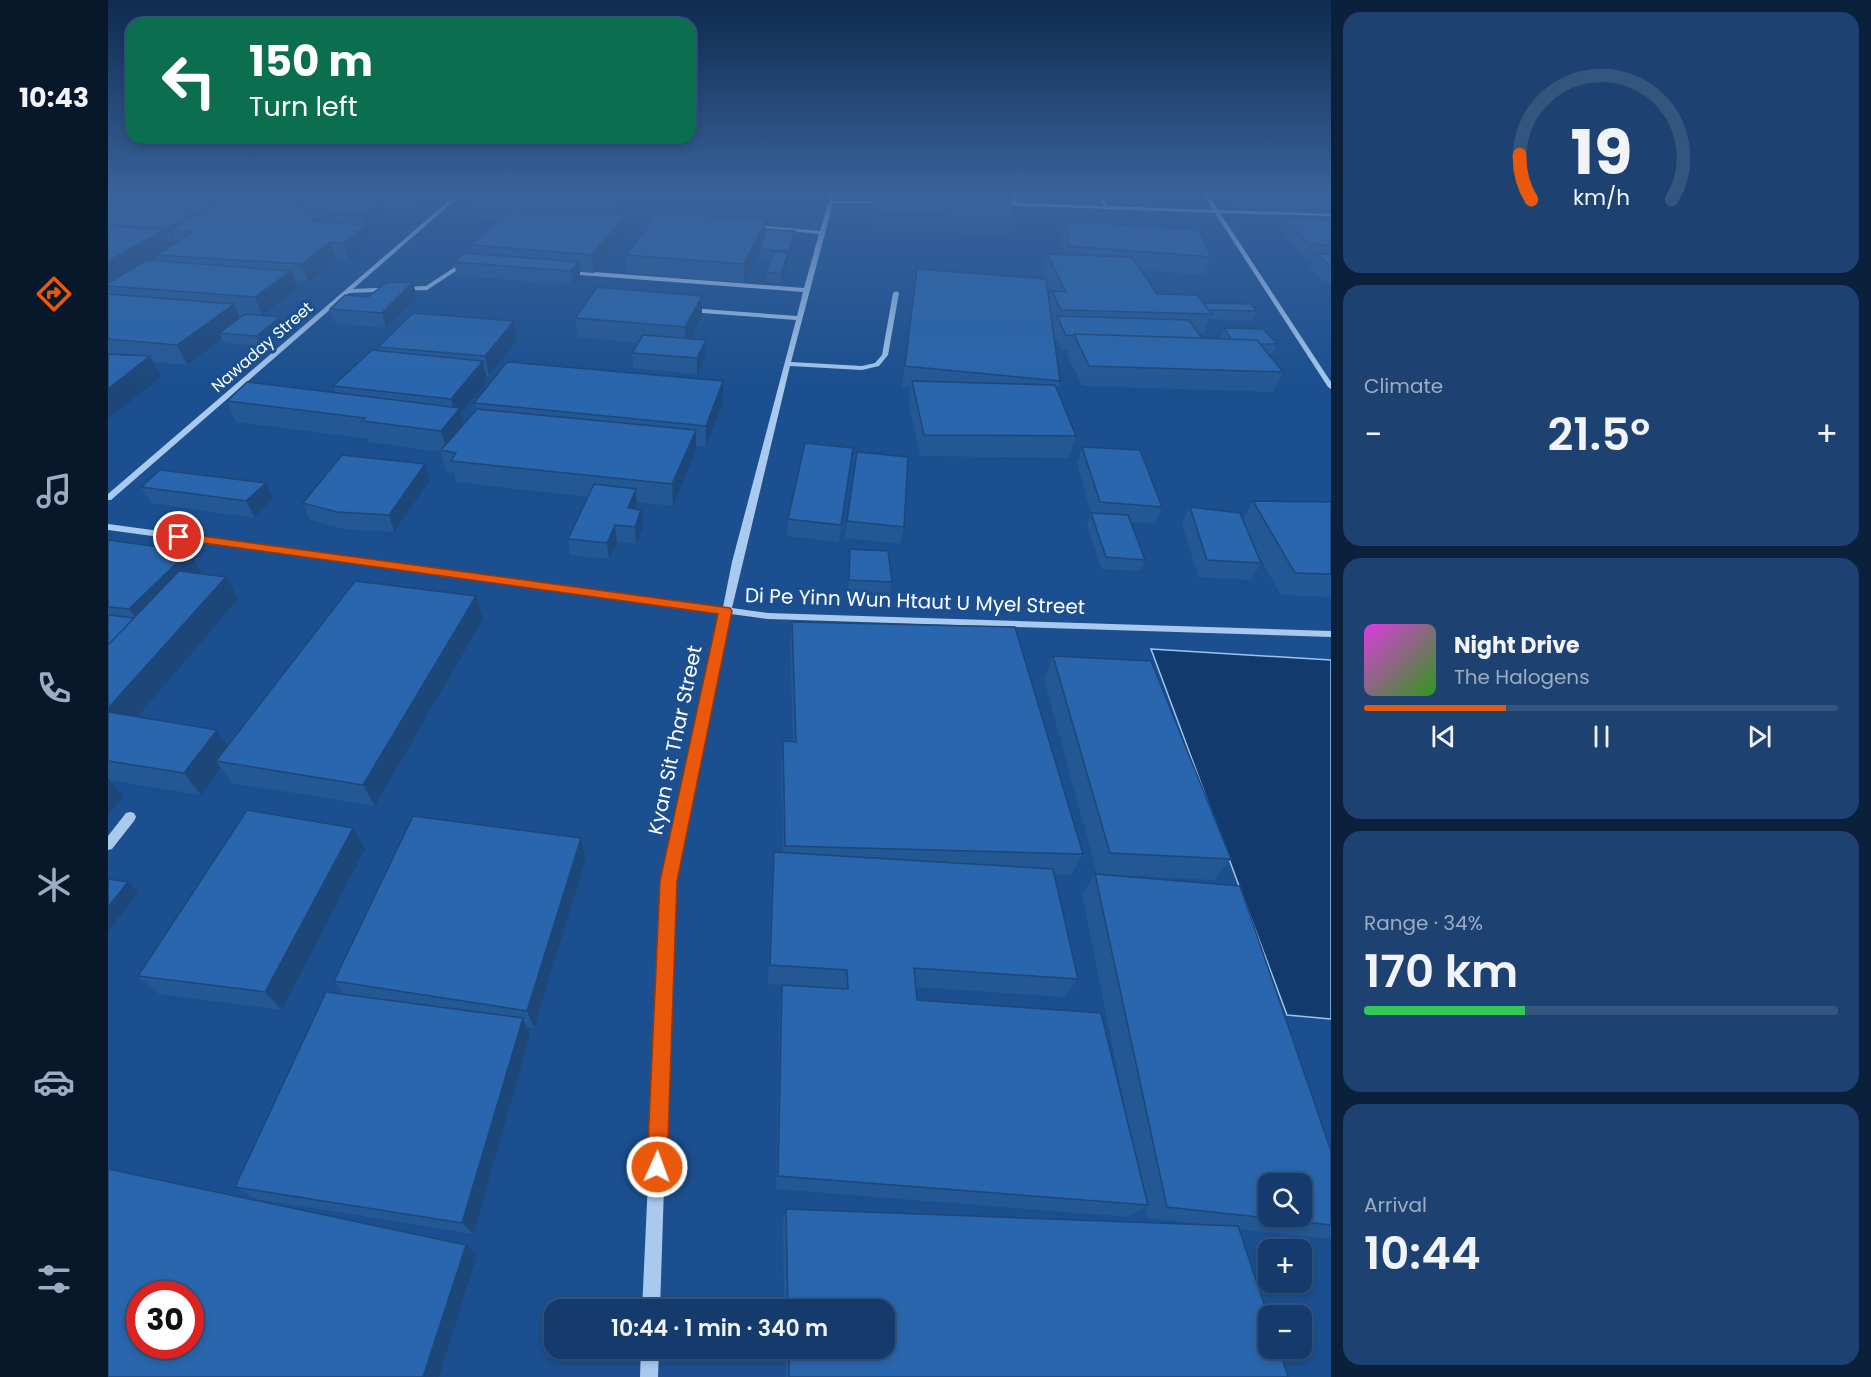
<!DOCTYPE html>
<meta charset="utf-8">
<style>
body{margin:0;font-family:Poppins,sans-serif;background:#1d4271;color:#f1f3f6;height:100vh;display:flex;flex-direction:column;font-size:22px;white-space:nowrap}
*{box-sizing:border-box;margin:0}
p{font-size:20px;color:#9dadc1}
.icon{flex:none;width:33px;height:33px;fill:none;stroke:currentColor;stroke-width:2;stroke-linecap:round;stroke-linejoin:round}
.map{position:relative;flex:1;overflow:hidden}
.side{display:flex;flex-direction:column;gap:12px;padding:12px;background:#0b203b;width:540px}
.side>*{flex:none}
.top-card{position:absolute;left:18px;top:18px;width:570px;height:126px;border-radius:18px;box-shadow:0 3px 9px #0003,0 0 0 2px #33557e;background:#0b6e4f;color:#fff;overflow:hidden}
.buttons{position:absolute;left:1150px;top:1173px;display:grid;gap:12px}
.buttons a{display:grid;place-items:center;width:54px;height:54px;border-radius:12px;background:#143b6b;box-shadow:0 3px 9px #0003,0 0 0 2px #33557e;font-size:30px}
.speed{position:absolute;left:18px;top:1281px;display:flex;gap:12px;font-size:30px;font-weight:700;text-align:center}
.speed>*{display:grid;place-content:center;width:78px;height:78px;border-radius:50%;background:#143b6b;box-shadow:0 3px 9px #0003,0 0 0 2px #33557e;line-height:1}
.speed .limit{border:9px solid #d22;background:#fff;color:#111}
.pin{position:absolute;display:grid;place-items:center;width:51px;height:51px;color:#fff;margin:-26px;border:3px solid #fff;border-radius:50%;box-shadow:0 2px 6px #0007}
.me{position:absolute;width:66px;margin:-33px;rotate:2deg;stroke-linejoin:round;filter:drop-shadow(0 0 4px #0008)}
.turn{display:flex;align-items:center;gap:21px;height:126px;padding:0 24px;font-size:27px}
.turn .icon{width:78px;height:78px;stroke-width:2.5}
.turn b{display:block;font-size:42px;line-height:51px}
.big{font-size:45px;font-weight:600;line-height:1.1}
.side .widget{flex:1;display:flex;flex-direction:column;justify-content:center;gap:9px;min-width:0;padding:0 21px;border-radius:18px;background:#1d4271}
.side .dial{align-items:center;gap:0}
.dial svg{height:156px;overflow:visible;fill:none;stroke:#33557e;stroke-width:7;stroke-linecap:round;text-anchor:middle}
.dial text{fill:#f1f3f6;stroke:none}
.song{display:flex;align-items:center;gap:18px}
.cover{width:72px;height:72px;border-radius:9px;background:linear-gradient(135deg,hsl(300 70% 55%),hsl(110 70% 35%))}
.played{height:6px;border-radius:3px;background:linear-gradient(90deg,#ea580c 30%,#33557e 30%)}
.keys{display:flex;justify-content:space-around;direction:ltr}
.heat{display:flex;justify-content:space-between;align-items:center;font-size:33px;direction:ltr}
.charge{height:9px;border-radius:4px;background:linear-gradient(90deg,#34c759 34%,#33557e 0)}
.trip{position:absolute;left:436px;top:1299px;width:351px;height:60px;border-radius:18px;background:#143b6b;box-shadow:0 3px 9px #0003,0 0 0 2px #33557e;font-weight:600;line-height:60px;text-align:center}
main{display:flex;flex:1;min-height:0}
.menu{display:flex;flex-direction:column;width:108px;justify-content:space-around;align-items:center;background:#08182b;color:#9dadc1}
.menu .icon{width:42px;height:42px}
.menu .selected{color:#ea580c}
.menu b{font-size:27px;color:#f1f3f6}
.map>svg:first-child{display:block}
.green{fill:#2461a8}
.water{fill:#123a6d;stroke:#9cc4f0;stroke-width:1.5}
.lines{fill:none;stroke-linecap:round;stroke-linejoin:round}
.minor{fill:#a9c9ee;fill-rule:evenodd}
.wall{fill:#245895;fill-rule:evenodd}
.shaded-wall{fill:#1d4779}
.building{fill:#2a66ad;stroke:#1d4779;stroke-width:1.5;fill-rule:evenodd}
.route{fill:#ea580c;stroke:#983908;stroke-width:1.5}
.labels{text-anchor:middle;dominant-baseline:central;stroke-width:6;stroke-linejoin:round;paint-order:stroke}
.far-street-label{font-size:16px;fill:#fff;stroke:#1b4f8f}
.street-label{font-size:20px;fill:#fff;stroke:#1b4f8f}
</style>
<main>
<nav class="menu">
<b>10:43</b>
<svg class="icon selected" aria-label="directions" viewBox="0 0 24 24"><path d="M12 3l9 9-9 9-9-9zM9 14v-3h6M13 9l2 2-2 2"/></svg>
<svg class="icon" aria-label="music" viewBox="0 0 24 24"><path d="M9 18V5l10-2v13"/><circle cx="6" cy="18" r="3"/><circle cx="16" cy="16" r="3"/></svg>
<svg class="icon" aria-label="phone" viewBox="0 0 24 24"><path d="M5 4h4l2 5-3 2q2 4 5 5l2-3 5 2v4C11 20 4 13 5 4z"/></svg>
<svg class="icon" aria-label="climate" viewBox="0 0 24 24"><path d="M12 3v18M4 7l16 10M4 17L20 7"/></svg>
<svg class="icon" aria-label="car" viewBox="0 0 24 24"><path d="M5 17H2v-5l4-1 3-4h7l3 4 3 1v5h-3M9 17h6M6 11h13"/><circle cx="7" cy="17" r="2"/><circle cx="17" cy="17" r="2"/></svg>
<svg class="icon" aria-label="filters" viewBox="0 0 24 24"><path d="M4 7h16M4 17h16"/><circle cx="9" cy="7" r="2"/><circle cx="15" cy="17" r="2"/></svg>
</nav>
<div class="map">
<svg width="1223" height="1377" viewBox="0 0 1223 1377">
<rect width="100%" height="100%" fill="#1b4f8f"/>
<path class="green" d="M1120,193H1223V209L1129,206Z"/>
<path class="water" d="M1043,649L1223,660V1019L1179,1015Z"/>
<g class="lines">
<path class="minor" d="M350,193H355L245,289L318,286L347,267L360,264L363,266L362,267L351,269L319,290L241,293L3,500H0V494Z
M723,193H727L725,201H776L778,202L776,203H725L683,362L754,366L767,363L774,355L785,293L788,291L791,293L780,355L771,366L754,370L682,366L624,608L660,613L1223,631V637L660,619L623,614L566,881L552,1310H534L554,881L613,613L0,530V524L615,607L624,562L688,320L581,312L578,310L581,308L689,316L695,292L459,274L456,272L459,270L696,288L711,234L643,227L646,225L712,231Z
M903,193H907L910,203L995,206L989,193H993L1000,206L1105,210L1095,193H1099L1110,210L1223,214V216L1112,213L1223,382V389L1220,387L1107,213L886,205L888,203H905Z
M22,812L26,813L28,817L26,821L4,849L0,850V836L18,813Z
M533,1348H551L550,1377H532Z"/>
</g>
<path class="wall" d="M0,193H335L313,211L276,209L277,212L259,227L264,242L241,261L228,260L200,282L186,281L189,289L156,315L172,317L176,326L153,346L116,343L114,339L79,365L45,362L53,377L0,419V294H1L0,293ZM49,257L51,261H42Z
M366,193H534L516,216L518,233L486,273L472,272V276L465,285L349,276L346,262L365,254L363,245L393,219L362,217L359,200Z
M667,193H693V194Z
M764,194L908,217L904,235L764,231L762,211Z
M1178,219L1223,221V286L1201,268L1206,258L1195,257L1172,232Z
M957,221L1103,257L1096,275L1033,270L1049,294L1095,303L1149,311L1144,321L1101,319L1096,333H1090L1094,338L1112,339L1116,328L1169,344L1164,354H1161L1175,372L1165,392L974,386L959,354L961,351L953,350L945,332L952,381L949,390L968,436L961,458L812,456L800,402L803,387H794L809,269L937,279L934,272L939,254L955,255L952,238ZM938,280L943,292L941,301Z
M657,235L686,240L673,283L658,282V272L663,259L652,258L653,247L636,283L519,273L518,255Z
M260,297H309L278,328L227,323L222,309Z
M594,315L582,339L598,340V355L589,374L525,368L524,353L530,343L469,337L467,318Z
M409,340L381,376H378L379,382L353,413L356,424L368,409L366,403L615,402L598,447L588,446V451L565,506L529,502V505L528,509L535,527L528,544L509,542L501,559L462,555L460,539L480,497L348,482L346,473L339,472L333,452L261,442L260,439L128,422L119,401L228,393L225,386L271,351L270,347Z
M974,447L1054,507L1047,524L1023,522L1037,560L1032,571L993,569L979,524L983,513L969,463Z
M745,448L731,542L679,536L680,519Z
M749,452L796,527L792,544L737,538Z
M317,464L322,480L286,532L236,529L202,520L195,503Z
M158,483L165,499L147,518L43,503L33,487Z
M1145,501L1223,502V597L1173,595L1147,549L1153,563L1143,580L1090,577L1074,524L1082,507L1135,520Z
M0,540L94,574L130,599L29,717L109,730L120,746L375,619L267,806L124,783L113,768L93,795L2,780L16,796L0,816Z
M742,549L784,582L782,593L740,591L741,560Z
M684,622L975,854L963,875L946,874L970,979L956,997L808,987L809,1000L1020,1123L974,894L987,874L1223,1151V1238L1221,1239L1131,1229L1180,1377H678L677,1348H777V1310H676L675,1221L678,1209L1093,1224L1039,1218L1037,1207L1021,1217L668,1189L672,1003L674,985L660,984L664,873L666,852L675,853L673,763L675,741H685L682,644Z
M945,656L1123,859L1106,880L989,874L936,679Z
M245,828L257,849L174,1010L51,994L30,976Z
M473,838L478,859L426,1028L419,1027L422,1035L366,1234L148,1199L127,1187L236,994L226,981Z"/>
<path class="shaded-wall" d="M121,193H133L62,230L68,245L66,246L59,228Z
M204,193L210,209L183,208Z
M317,193H335L313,211L310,198Z
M520,193H534L511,223L517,216L518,233L486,273L484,255L509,225L508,208Z
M273,199L277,212L259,227L264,242L241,261L236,243L257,226L254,215Z
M219,209L225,226L203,221Z
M658,220L657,238L636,283V264Z
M56,230L64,248L48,255L49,257L0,285V261Z
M687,231L686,240L680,260L681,251Z
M222,242L228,260L200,282L194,264Z
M680,253V262L673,283V274Z
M471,262L472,276L465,285L463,271Z
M183,271L189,289L154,316L147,297Z
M305,282L309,297L278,328L274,313Z
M594,296V315L578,347L577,327Z
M126,304L134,323L111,333L114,339L79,365L69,345Z
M172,317L176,326L153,346L149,336Z
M406,321L409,340L381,376L377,356Z
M598,340V355L589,374V358Z
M42,356L53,377L0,419V389Z
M375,361L379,382L353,413L357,429L339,451L333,431L347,414L343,399Z
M615,381V402L598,447V426Z
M588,430V451L565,506L564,484Z
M317,464L322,480L286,532L281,515Z
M158,483L165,499L147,518L138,501Z
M528,489L529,505L522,525L520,508Z
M533,510L535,527L528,544L527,527Z
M507,525L509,542L501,559L499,543Z
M81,551L94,574L37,631L21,609Z
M118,577L130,599L15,734L0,716V708Z
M368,596L375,619L267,806L255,785Z
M109,730L124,752L108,761L113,768L93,795L76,773Z
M0,778L16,796L0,816Z
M245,828L257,849L174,1010L157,992Z
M473,838L478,859L426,1028L419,1011Z
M20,882L30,892L0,932V907Z
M415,1018L422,1035L366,1234L354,1223Z
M358,1245L369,1255L331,1377H315Z"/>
<path class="building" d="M0,193H121L59,228L0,225Z
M127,193H204L183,208L219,209L203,221L259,225L236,243L222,242L194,264L48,255L85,232L62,230Z
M218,193H317L310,198Z
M366,193H520L508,208L359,200Z
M764,194L899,197L908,217L766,214Z
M206,196L273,199L254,215L221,213L219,209L190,208Z
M405,208L517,216L484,255L363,245Z
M550,213L658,220L636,264L518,255Z
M1178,219L1223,221V245L1201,244Z
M957,221L1091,230L1103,257L961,246Z
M0,226L56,230L0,261Z
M659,229L687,231L681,251L652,249Z
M666,252L680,253L673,274L658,272Z
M356,253L471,262L463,271L346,262Z
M939,254L1024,257L1049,294L1089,295L1104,314L953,310L944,291L958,292Z
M1208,254H1223V266Z
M39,260L183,271L147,297L0,286V283Z
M809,269L938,279L952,381L797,366Z
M279,282H305L274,313L222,309L237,295L260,297Z
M489,287L594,296L577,327L467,318Z
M0,294L126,304L69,345L0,339Z
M1095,303L1143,304L1149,311L1101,310Z
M305,313L406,321L377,356L270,347Z
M137,314L172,317L149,336L111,333Z
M949,316L1081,320L1094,338L966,334V336L958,335Z
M1116,328L1155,329L1169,344H1152L1149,340L1123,339Z
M966,334L1149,340L1175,372L981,366Z
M535,335L598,340L589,358L524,353Z
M264,350L375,361L343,399L225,386Z
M0,354L42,356L0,389Z
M399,362L615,381L598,426L366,403Z
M804,381L947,385L968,436L816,435Z
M139,382L352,408L333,431L254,421L257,418L119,401Z
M369,409L588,430L564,484L343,461L348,453L333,450Z
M697,443L745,448L733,525L680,519Z
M974,447L1032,450L1054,507L992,502Z
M749,452L800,457L796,527L739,521Z
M234,455L317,464L281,515L229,512L195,503Z
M52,470L158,483L138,501L33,487Z
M486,484L528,489L520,508L533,510L527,527L507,525L499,543L460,539Z
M1145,501L1223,502V574L1187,573Z
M1082,507L1132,513L1153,563L1099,560Z
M983,513L1020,515L1037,560L998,557Z
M0,540L81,551L21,609L0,607Z
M742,549L780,551L784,582L741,580Z
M71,571L118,577L0,708V645Z
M247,581L368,596L255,785L108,761Z
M0,615L26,618L0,645Z
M684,622L907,627L975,854L677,846L675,741L688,742Z
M945,656L1043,661L1123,859L1002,853Z
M0,712L109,730L76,773L0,761Z
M139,810L245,828L157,992L30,976Z
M305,816L473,838L419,1011L226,981Z
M666,852L945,869L970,979L806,968L809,1000L993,1013L1040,1205L670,1176L674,985L740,989L739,970L662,965Z
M987,874L1132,886L1223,1151V1225L1059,1207ZM1161,1184H1194V1216H1161Z
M0,879L20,882L0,907Z
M218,992L415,1018L354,1223L127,1187Z
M0,1169L358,1245L315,1377H0ZM32,1294H82V1346H32Z
M678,1209L1130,1226L1161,1319V1348H1171L1180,1377H681V1348H777V1310H680Z"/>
<linearGradient id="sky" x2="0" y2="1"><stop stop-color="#0f2b4f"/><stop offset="0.5" stop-color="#39639b"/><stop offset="1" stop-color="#39639b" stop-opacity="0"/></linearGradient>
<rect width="1223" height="386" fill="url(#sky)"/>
<path class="route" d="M71,533L622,608L624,611L569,881L559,1167L556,1174L549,1177L542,1174L539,1167L552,881L610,614L67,539V534Z"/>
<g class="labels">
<g class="far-street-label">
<text transform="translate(154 347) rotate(-41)">Nawaday Street</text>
</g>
<g class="street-label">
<text transform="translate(807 601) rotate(2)">Di Pe Yinn Wun Htaut U Myel Street</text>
<text transform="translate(567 740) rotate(-78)">Kyan Sit Thar Street</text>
</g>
</g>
</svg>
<div class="buttons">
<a><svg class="icon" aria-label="search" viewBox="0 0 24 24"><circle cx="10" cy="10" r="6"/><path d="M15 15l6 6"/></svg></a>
<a>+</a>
<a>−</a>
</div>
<div class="speed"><div class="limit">30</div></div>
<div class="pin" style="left:71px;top:537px;background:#d93025"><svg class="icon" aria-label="arrive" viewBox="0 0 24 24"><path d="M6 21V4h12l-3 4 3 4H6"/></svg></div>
<svg class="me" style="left:549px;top:1167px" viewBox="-20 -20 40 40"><circle r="17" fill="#ea580c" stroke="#fff" stroke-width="3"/><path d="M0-11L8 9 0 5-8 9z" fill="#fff"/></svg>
<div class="trip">10:44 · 1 min · 340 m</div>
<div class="top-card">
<div class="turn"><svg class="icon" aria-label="left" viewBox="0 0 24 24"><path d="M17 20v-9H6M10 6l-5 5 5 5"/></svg><div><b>150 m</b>Turn left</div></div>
</div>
</div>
<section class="side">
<div class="widget dial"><svg viewBox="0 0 100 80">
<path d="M14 69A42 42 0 1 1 86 69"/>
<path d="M14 69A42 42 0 0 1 8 46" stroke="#ea580c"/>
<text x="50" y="56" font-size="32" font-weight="700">19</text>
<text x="50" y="72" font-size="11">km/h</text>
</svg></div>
<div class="widget"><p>Climate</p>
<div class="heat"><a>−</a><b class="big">21.5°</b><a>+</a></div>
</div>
<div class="widget">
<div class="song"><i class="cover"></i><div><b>Night Drive</b><p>The Halogens</p></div></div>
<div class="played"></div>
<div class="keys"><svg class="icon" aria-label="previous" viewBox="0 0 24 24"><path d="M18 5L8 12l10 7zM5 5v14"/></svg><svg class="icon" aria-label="pause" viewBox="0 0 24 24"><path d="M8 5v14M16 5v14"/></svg><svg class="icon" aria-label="next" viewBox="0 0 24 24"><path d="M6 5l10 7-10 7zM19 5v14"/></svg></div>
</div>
<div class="widget"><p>Range · 34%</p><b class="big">170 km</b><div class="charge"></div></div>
<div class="widget"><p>Arrival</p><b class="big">10:44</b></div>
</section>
</main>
